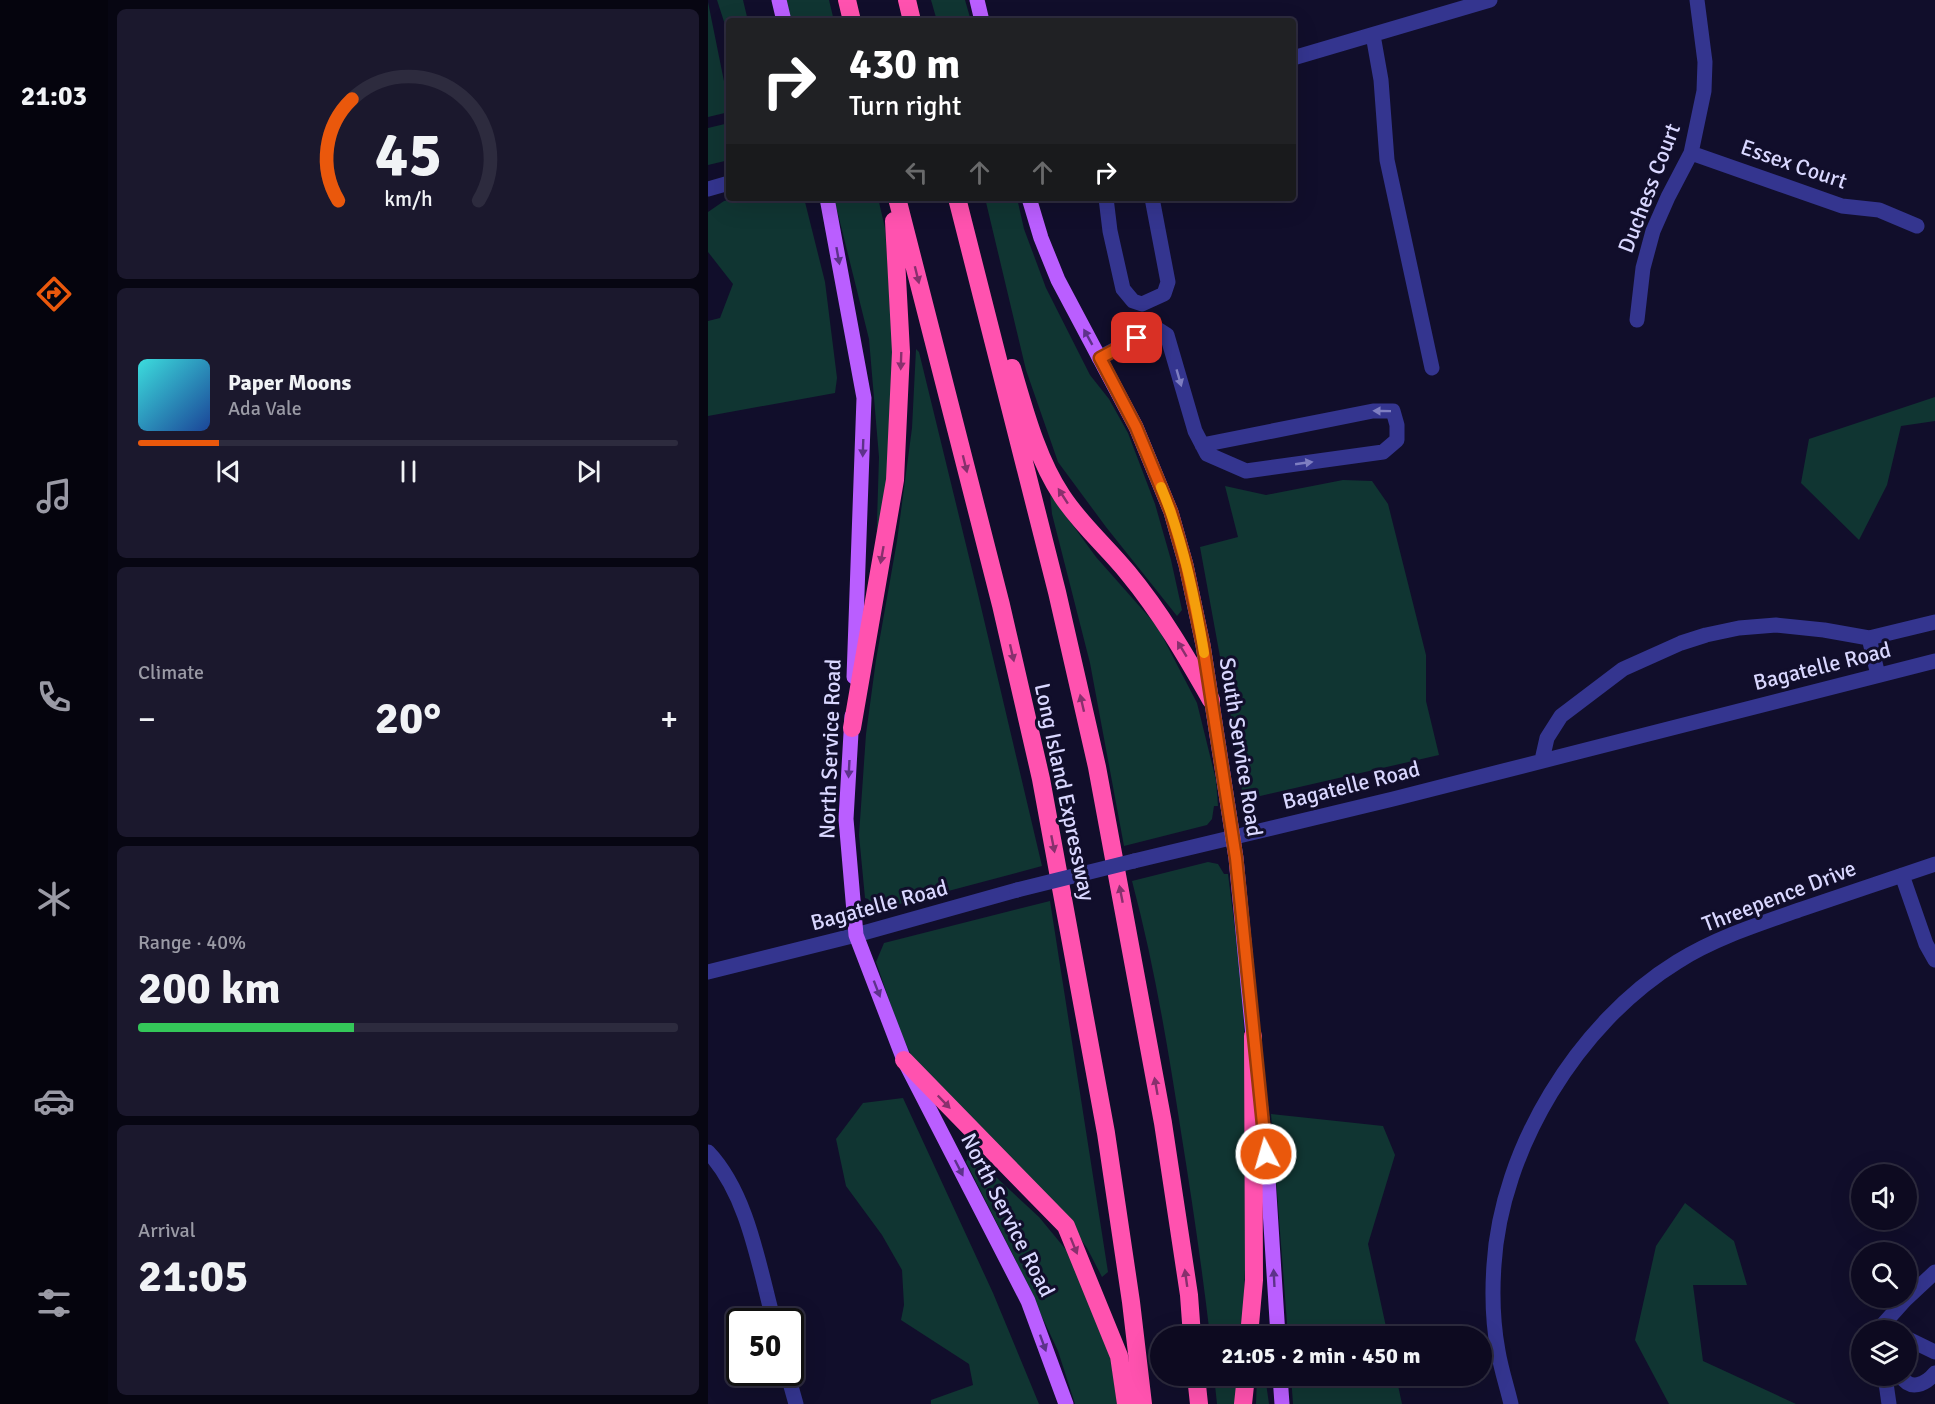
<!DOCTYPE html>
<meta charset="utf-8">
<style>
body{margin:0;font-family:Signika,sans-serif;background:#1b182d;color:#f1f3f6;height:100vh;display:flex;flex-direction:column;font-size:22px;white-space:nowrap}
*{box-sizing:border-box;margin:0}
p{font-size:20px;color:#9a9aa5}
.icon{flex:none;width:33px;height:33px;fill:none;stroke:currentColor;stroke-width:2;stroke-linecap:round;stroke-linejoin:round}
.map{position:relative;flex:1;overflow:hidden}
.panel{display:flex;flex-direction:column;gap:9px;padding:9px;background:#070612;width:600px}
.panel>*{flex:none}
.guide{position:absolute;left:18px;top:18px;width:570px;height:183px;border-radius:6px;box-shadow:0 6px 24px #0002,0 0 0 2px #2d2b3e;background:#202124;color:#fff;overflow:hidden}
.controls{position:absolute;left:1143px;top:1164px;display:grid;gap:12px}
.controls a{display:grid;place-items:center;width:66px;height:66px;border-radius:50%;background:#0d0a20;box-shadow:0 6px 24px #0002,0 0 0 2px #2d2b3e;font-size:30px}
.speed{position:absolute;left:18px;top:1308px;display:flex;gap:12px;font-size:30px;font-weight:700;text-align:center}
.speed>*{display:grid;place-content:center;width:78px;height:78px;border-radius:50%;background:#0d0a20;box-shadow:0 6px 24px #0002,0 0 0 2px #2d2b3e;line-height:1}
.speed .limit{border:3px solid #111;border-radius:9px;background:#fff;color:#111}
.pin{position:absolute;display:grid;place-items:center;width:51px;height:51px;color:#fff;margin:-26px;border-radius:12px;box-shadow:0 3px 9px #0006}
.me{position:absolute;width:66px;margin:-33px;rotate:354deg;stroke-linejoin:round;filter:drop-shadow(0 0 4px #0008)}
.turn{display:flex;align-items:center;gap:21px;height:126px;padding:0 24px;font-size:27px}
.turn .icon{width:78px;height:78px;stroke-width:2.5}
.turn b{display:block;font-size:42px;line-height:51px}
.lanes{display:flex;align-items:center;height:57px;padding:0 24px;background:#0003;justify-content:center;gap:30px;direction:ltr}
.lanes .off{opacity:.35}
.big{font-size:45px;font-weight:700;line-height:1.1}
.panel .tile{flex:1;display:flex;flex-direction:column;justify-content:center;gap:9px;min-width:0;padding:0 21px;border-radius:9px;background:#1b182d}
.panel .dial{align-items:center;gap:0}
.dial svg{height:156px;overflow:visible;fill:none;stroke:#2d2b3e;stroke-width:7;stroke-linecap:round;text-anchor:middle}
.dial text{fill:#f1f3f6;stroke:none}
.song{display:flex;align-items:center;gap:18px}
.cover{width:72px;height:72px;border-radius:9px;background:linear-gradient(135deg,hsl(180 70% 55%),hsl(220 70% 35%))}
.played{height:6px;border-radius:3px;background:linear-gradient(90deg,#ea580c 15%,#2d2b3e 15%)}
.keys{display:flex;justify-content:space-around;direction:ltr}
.heat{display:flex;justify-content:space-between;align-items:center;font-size:33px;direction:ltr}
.charge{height:9px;border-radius:4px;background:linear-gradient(90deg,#34c759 40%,#2d2b3e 0)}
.trip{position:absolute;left:442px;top:1326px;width:342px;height:60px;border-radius:30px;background:#0d0a20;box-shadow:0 6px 24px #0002,0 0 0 2px #2d2b3e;font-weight:700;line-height:60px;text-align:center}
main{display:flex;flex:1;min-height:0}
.menu{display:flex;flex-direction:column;width:108px;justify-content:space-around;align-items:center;background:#05040d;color:#9a9aa5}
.menu .icon{width:42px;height:42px}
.menu .selected{color:#ea580c}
.menu b{font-size:27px;color:#f1f3f6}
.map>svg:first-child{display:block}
.green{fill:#103532}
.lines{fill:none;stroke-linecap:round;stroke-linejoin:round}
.minor{stroke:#34358f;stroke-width:15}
.major{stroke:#ba5eff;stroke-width:15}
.highway{stroke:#ff52af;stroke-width:18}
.minor-bridge{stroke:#34358f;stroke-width:15}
.oneway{fill:#5d328a}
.oneway2{fill:#88306d}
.oneway3{fill:#7e7ec1}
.route-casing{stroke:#983908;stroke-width:15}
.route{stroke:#ea580c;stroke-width:10}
.slow{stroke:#f59e0b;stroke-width:10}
.labels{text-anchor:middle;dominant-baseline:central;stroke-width:6;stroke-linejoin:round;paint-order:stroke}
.street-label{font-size:22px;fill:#d9d7ff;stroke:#110e2b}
</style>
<main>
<nav class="menu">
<b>21:03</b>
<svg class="icon selected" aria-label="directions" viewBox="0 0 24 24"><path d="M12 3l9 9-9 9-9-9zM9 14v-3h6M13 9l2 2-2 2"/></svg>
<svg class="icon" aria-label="music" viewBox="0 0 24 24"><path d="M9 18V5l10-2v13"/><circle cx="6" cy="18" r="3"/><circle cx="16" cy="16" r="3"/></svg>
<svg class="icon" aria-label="phone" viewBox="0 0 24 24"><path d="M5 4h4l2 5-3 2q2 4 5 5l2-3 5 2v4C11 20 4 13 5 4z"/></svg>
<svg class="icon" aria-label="climate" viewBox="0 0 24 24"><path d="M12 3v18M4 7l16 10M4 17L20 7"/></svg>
<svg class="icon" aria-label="car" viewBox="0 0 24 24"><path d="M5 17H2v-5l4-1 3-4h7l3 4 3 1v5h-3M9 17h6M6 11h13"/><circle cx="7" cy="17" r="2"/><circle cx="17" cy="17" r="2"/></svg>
<svg class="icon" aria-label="filters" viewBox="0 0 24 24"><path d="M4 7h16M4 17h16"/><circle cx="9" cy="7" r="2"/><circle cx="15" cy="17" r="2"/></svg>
</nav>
<section class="panel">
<div class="tile dial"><svg viewBox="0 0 100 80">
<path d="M14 69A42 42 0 1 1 86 69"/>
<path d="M14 69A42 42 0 0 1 21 17" stroke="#ea580c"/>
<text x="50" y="56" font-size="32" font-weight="700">45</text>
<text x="50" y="72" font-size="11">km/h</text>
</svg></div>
<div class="tile">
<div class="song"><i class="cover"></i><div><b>Paper Moons</b><p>Ada Vale</p></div></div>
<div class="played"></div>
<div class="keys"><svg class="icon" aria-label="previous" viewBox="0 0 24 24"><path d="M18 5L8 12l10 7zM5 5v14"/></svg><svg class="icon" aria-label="pause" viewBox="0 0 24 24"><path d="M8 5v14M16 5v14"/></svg><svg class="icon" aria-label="next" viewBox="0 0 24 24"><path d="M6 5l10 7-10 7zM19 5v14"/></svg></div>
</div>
<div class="tile"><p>Climate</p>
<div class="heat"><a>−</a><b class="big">20°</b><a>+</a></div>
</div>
<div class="tile"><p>Range · 40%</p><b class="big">200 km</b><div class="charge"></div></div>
<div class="tile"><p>Arrival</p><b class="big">21:05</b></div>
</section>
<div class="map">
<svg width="1227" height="1404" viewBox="0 0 1227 1404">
<rect width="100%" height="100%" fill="#110e2b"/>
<path class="green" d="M9,0H35L40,21H21V37Z
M76,0H121L126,21H81Z
M223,0H257L263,21H229Z
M0,2L21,106V112L0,117Z
M21,123V160L0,165V128Z
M28,198H96L117,282L129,378L127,393L0,416V321L12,318L25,284L0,252V212L16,201Z
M126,198H170L177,228L188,391L177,509L168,554L171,457L161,339Z
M277,198H309L316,229L338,288L382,375L401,399L420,433L447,504L463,560L474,610L469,616L398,527L350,462L318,370Z
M208,349L211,352L269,590L334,866L180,907C171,907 166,906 160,899L157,898L151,835L158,734L168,660L189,541L204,428Z
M1227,397V421L1193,426L1179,485L1151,540L1093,483L1101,439Z
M635,480L664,481L680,504L718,655V701L731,755L535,800L529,750L492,547L530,537L517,486L558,495Z
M342,494L388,557L449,626L489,703L508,780L510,806H506L504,819L499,825L416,846L382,663L344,514Z
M500,862L510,864L516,874H520C525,915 531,956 534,997C542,1110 540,1223 534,1336H502C494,1268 484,1200 473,1132C460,1048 446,963 424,881Z
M342,901L400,1272L394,1277L379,1248L351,1209L208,1066L190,1026L168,962L176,943Z
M195,1098L285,1293L331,1404H223V1400L265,1385L261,1364L193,1320L196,1305L194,1270L174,1235L138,1186L128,1139L155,1103Z
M563,1114L675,1126L687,1155L660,1244L680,1336H580Z
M262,1153L331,1217L364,1257L402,1352L409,1404H367L350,1351L306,1257L258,1162Z
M977,1203L1026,1241L1039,1285H985L995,1361L1088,1404H961L927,1340L948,1246Z
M506,1376H532L531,1404H509Z
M549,1376H557L561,1404H548Z
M583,1376H688L694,1404H585Z"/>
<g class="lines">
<path class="minor" d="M665,35L673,80L679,160L724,368
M585,58L782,0
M983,153L1134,206L1171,210L1209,226
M0,189L21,183
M398,198L402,231L415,289L425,301L434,304L456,294L460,282L444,198
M929,320L935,268L945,231L960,197L983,153L996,91L997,62L989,0
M391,358L448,328L459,335L487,431L499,454L538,471L675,452L689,440V425L685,411H665L494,445
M1161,638L1170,675
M834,760L839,738L853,716L915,669L973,643L998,635L1031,628L1068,625L1116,630L1161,638L1227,622
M426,861L685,799L1227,661
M1194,875L1218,944L1227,960
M0,972L148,935L309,890
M0,1152C40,1194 51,1267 66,1322
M1170,1330L1197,1300L1227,1272
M1198,1338L1227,1352
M79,1372L88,1404
M1177,1376L1181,1404
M1193,1376C1202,1391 1217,1385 1227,1373
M803,1404C799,1387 793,1369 790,1351C785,1324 784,1293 786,1265C793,1149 870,1023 969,962C1007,938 1051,924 1094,909C1138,894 1183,879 1227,864"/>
<path class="major" d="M71,0L76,21
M269,0L274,21
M119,198L156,398L146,677
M321,198L333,238L350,280L428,427L463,512L478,565L495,645L528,858L546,1047
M144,716L138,819L148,935L196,1060L320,1301L358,1404
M552,1101L560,1178L570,1336
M572,1376L574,1404"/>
<path class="highway" d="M139,0L144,21
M199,0L204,21
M189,198L293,605L333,779L398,1133L423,1302L435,1404
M249,198L349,592L389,767L455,1123L481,1295L484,1336
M304,368C317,412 329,458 354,496C373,525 399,547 420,573C453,613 478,656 503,700
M144,728L187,480L193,352L186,221
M196,1060L358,1226L411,1356L418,1404
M541,1336L546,1280L545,1036
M488,1376L491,1404
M535,1404L538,1376"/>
<path class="minor-bridge" d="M309,890L426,861"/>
</g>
<defs><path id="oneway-solid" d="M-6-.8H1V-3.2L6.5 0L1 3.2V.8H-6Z" transform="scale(1.5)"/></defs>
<g class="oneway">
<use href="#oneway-solid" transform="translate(130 256) rotate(80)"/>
<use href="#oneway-solid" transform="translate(380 337) rotate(-119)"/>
<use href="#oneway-solid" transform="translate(155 448) rotate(92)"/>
<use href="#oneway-solid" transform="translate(141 769) rotate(93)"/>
<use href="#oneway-solid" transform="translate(169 989) rotate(69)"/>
<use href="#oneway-solid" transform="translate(251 1168) rotate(63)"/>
<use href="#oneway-solid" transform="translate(566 1278) rotate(-93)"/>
<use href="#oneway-solid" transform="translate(335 1343) rotate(70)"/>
</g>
<g class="oneway2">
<use href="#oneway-solid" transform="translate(209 275) rotate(76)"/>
<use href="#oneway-solid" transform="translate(193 361) rotate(92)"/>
<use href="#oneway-solid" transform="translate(257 464) rotate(76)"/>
<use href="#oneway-solid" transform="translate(355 496) rotate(-123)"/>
<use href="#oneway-solid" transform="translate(174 555) rotate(100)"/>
<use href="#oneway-solid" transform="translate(474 649) rotate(-121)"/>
<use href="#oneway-solid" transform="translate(304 653) rotate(77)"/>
<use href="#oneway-solid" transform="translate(374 703) rotate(-103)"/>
<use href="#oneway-solid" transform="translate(345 844) rotate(79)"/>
<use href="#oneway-solid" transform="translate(413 894) rotate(-101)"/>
<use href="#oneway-solid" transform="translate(448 1086) rotate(-100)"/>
<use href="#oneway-solid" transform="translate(236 1102) rotate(46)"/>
<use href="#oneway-solid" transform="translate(366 1246) rotate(68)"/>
<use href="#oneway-solid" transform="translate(478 1278) rotate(-98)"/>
</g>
<g class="oneway3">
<use href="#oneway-solid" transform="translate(471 378) rotate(74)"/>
<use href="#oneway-solid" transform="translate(674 411) rotate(-179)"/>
<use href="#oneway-solid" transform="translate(596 463) rotate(-8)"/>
</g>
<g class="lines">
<g class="route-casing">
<path id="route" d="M429,338L392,358L428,427L454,490L463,512L478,565L495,645L528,858L558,1154"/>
</g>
<use href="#route" class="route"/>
<path class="slow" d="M453,487C475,539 487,597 496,653"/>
</g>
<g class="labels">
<g class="street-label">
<text transform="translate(1086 164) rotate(19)">Essex Court</text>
<text transform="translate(941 188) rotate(-69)">Duchess Court</text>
<text transform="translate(1114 666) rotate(-14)">Bagatelle Road</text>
<text transform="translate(533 747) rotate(81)">South Service Road</text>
<text transform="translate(122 749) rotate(-88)">North Service Road</text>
<text transform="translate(643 785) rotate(-14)">Bagatelle Road</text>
<text transform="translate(357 792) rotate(78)">Long Island Expressway</text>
<text transform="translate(1071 896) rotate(-21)">Threepence Drive</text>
<text transform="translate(171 905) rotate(-15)">Bagatelle Road</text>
<text transform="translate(300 1215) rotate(63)">North Service Road</text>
</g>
</g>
</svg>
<div class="controls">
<a><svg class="icon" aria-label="sound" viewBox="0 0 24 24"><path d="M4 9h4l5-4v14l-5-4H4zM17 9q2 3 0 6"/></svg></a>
<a><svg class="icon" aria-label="search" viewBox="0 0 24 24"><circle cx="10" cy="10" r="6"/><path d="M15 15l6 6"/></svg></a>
<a><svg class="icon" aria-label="layers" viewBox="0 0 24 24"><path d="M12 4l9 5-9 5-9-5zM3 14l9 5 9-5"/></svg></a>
</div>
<div class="speed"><div class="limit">50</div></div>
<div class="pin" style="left:429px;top:338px;background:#d93025"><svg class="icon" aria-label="arrive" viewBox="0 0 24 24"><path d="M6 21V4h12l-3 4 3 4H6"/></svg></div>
<svg class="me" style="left:558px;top:1154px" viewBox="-20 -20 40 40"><circle r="17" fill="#ea580c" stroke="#fff" stroke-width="3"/><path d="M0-11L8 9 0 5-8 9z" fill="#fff"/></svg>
<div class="trip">21:05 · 2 min · 450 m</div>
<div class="guide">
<div class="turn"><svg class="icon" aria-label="right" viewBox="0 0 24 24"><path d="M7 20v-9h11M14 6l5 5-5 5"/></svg><div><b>430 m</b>Turn right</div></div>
<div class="lanes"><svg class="icon off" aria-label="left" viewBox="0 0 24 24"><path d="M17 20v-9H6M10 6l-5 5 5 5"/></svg><svg class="icon off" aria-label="ahead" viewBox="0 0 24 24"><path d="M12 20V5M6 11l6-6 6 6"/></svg><svg class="icon off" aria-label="ahead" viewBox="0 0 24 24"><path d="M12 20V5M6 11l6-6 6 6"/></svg><svg class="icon" aria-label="right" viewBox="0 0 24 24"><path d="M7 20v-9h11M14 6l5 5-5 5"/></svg></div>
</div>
</div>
</main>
